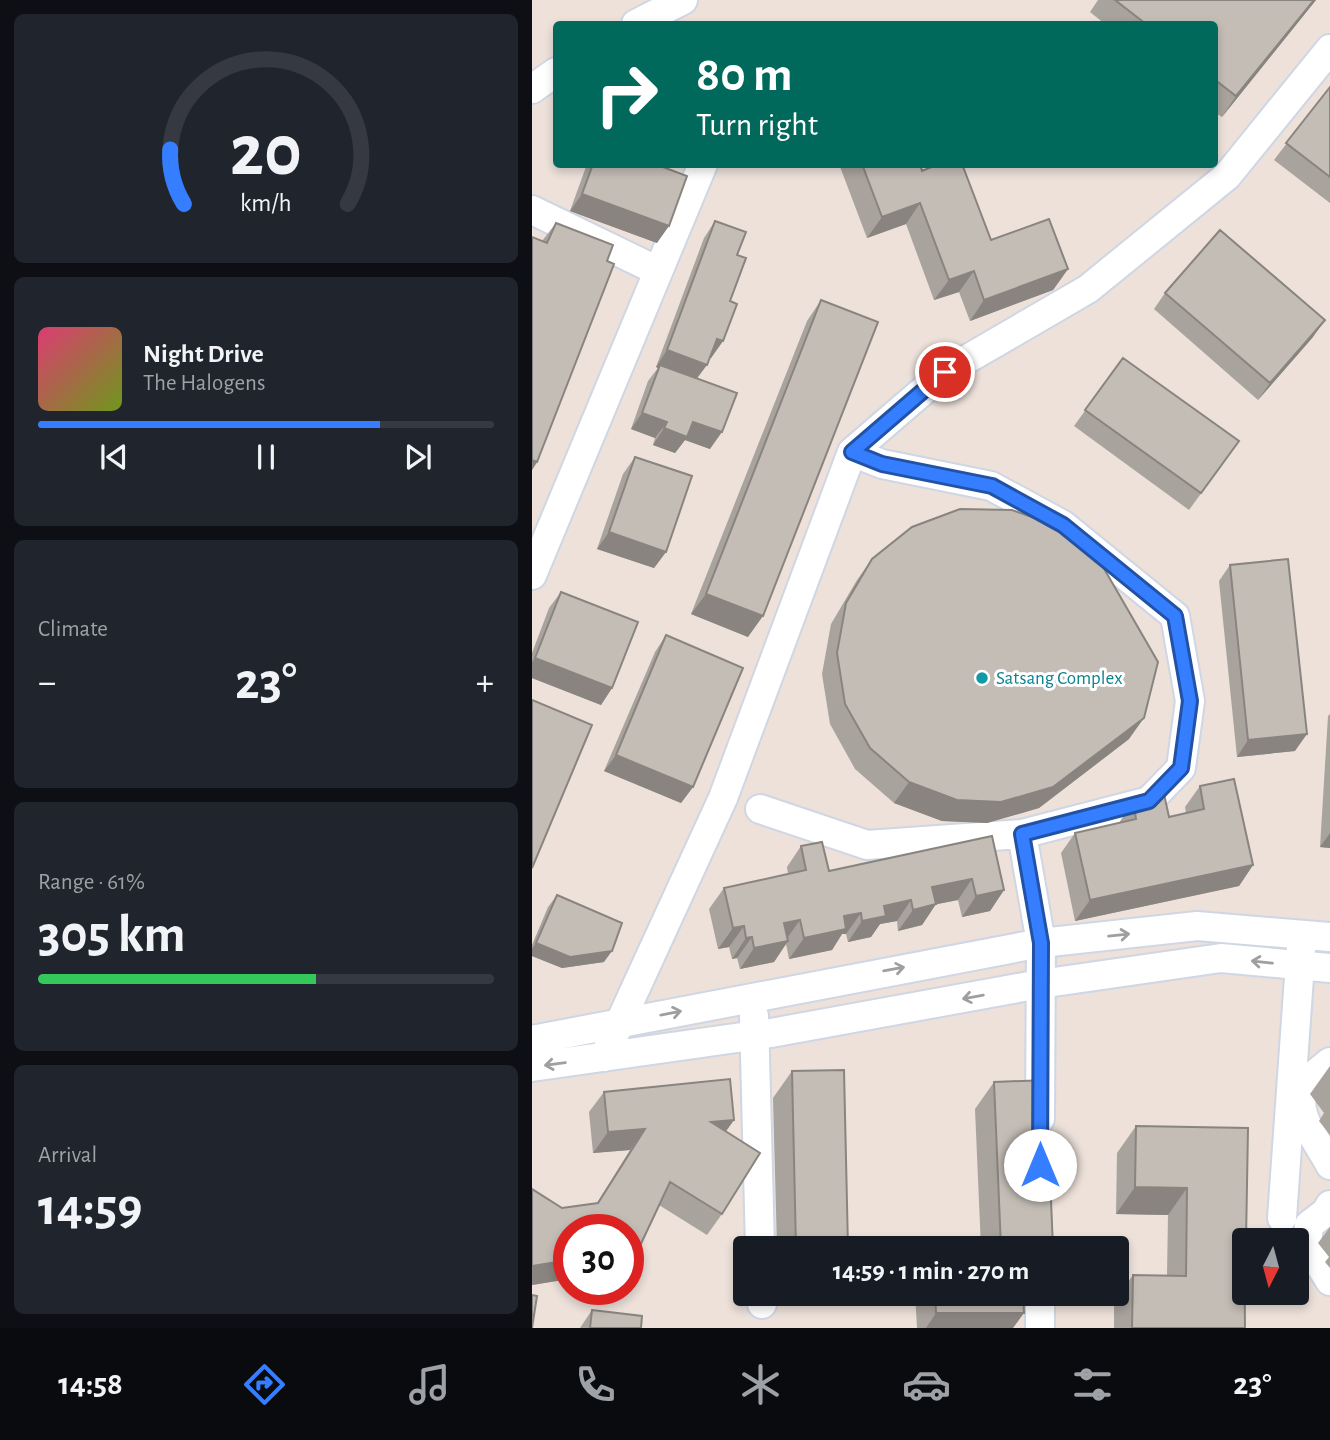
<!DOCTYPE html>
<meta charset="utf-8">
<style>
body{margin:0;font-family:"Alegreya Sans",sans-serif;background:#20242c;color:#f1f3f6;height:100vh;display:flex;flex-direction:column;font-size:26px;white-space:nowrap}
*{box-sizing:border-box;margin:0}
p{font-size:23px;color:#9ea1a6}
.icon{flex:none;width:38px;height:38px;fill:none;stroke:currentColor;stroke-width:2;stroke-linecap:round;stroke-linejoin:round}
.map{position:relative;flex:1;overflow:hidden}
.sheet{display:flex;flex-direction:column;gap:14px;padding:14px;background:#0d0f14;width:532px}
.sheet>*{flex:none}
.hud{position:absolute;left:21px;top:21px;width:665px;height:147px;border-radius:7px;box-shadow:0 4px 10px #0003;background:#00695c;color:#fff;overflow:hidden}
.needle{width:46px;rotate:186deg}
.fabs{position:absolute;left:700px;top:1228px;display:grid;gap:14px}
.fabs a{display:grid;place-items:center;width:77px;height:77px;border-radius:7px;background:#171b24;box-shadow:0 4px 10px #0003;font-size:35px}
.speed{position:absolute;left:21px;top:1214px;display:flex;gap:14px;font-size:35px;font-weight:700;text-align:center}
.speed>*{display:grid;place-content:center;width:91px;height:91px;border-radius:50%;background:#171b24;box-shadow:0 4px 10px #0003;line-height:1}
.speed .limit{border:10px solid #d22;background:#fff;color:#111}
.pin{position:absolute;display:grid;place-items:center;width:60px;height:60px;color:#fff;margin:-30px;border:4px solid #fff;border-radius:50%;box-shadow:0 2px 7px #0007}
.me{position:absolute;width:77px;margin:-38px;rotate:0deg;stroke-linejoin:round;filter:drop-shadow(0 0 5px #0008)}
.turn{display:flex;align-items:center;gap:24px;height:147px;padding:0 28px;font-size:32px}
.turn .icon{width:91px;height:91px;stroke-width:2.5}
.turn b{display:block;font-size:49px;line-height:60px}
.big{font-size:52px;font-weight:700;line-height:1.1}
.sheet .widget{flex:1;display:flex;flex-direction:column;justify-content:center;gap:10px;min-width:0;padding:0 24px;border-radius:10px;background:#20242c}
.sheet .dial{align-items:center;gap:0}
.dial svg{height:182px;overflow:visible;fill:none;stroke:#363941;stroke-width:7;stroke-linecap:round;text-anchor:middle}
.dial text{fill:#f1f3f6;stroke:none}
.song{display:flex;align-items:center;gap:21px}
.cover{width:84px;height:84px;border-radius:10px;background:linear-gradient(135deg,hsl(340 70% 55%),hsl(80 70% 35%))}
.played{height:7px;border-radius:4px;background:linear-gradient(90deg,#357eff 75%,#363941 75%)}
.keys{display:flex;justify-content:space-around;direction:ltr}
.heat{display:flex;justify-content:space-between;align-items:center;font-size:38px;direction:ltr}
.charge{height:10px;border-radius:5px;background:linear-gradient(90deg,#34c759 61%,#363941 0)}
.trip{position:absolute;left:201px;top:1236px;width:396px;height:70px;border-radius:7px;background:#171b24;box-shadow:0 4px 10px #0003;font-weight:700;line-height:70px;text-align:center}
.dock{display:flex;height:112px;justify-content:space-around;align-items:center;background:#090b0e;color:#9ea1a6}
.dock .icon{width:49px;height:49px}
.dock .selected{color:#357eff}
.dock b{font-size:32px;color:#f1f3f6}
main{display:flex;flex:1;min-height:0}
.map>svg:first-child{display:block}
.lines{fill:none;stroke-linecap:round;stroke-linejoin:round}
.minor-casing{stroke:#cfd6e4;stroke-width:32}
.minor{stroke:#fff;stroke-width:28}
.wall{fill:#a9a39d}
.shaded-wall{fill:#89847f}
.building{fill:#c4bdb6;stroke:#89847f;stroke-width:2}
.oneway{stroke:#9f9f9f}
.route-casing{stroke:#2252a6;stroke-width:18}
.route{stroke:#357eff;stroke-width:12}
.culture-dot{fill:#0f9aa8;stroke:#fff;stroke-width:2.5}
.labels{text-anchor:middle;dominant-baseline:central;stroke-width:6;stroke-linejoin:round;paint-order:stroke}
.culture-label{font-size:19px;fill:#0d838f;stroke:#fff;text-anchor:start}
</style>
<main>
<section class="sheet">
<div class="widget dial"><svg viewBox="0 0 100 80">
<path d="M14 69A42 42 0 1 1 86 69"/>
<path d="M14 69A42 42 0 0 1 8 45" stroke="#357eff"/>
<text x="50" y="56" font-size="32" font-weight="700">20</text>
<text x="50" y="72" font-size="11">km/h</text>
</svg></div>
<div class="widget">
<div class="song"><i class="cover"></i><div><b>Night Drive</b><p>The Halogens</p></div></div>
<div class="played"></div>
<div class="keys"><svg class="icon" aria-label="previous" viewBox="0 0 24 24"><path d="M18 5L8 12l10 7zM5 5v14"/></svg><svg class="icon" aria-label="pause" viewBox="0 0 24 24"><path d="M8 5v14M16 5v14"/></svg><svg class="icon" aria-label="next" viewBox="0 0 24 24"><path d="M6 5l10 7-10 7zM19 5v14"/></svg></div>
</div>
<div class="widget"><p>Climate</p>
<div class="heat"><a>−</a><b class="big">23°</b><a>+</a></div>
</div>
<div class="widget"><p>Range · 61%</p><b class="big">305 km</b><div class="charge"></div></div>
<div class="widget"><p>Arrival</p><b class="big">14:59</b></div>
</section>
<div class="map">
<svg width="798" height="1328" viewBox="0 0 798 1328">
<rect width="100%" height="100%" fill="#ede1da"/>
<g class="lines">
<g class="minor-casing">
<path id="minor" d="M104,24L151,0
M0,89L24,72
M0,210L126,271
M0,575L171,164
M228,809L335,845L490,834L617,801L649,768L658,701L643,616L531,525L459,486L350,464L320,452
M490,834L509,943L508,1119
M222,1016L228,1248
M0,1040L509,943L665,926L798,937
M72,1057L191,798L320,452L413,372L556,289L695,176L798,49
M798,1062C791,1068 779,1076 774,1084C757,1110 788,1144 798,1165
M0,1067L239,1033L508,984L689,958L798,968
M798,1205L794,1212L777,1225L775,1244L798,1281
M750,1218L769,949
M230,1293V1304
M508,1293V1328"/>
</g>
<use href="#minor" class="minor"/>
</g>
<path class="wall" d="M566,0H784L690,117L682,112V24H573L558,12Z
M798,87V203L742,160Z
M55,164H123L125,243L38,211Z
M307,164H388L390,171L459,240L536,269L521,290L438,321L427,292L402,300L374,224L335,238Z
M183,221L205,255L191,341L179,358L178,357L165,378L178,449L153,440L143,453L121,445L123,438L99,429L116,381L126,368L124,367L172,238Z
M24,223L5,462L0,470V237L10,241Z
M633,293L781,337L726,400L622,309Z
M289,300L216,637L159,614L275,321Z
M591,358L707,441L657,510L542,426Z
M103,457L134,552L122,568L65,549L91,474Z
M340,559L597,739L507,808L455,823L410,821L362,803L323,769L298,724L290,674L299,624L325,580Z
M698,565L763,751L705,757L687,581Z
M29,592L80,688L69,705L0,678V653L17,608Z
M134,635L161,787L149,803L72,771L123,652Z
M798,714V848L788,847L796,716Z
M668,786L721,865L707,886L543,921L529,853L543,833L587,823L601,801L637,817L654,813L653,807Z
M460,836L472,890L458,911L430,917L426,900L404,904L390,925L366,931L365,921L348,924L339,937L316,942L314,934H310L300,950L257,959L254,944L242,962L208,969L205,958L200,959L197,947L186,949L177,909L192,888L256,874L255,867L269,846L297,871Z
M25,895L72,962L30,968L0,956V945L16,907Z
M798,1066V1135L787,1121L792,1113L778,1094Z
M260,1071L316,1248H245L241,1098Z
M462,1082L521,1248H449L443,1109Z
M72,1092L202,1120L193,1132L190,1214L175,1235L127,1205L37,1279L0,1285V1189L30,1208L65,1203L98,1150L61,1153L57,1112Z
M604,1126L716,1128L713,1328H582V1302L601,1275L635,1276L636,1215L584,1214L585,1153Z
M798,1227V1268L793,1262L797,1257L786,1243Z
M383,1293H491L481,1328H385Z
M60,1310L109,1328H48Z"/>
<path class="shaded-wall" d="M782,0H784L690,117L704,96Z
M50,194L137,226L125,243L38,211Z
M388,203L374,224L335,238L350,217Z
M536,269L521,290L438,321L452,300Z
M442,271L427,292L402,300L417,280Z
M793,320L781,337L726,400L738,383Z
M185,339L191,341L179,358L173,356Z
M135,350L175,365L163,381L128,365L126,368L124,367Z
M110,413L135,422L123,438L99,429Z
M161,422L190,432L178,449L153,440L143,453L121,445L132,428Z
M0,460L5,462L0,470Z
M77,532L134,552L122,568L65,549Z
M174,594L231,616L216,637L159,614Z
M3,658L80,688L69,705L0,678V662Z
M612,718L597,739L507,808L455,823L410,821L362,803L377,782Z
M775,734L763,751L705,757L716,740Z
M84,755L161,787L149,803L72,771Z
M798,833V848L788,847Z
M721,865L707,886L543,921L558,900Z
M440,879L426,900L386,908L400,887Z
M472,890L458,911L430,917L444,896Z
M379,900L365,921L348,924L339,937L316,942L330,921L352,906Z
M404,904L390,925L366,931L381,910Z
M329,913L314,934H310L300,950L257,959L272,938L312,916Z
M268,920L253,941L252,923Z
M212,926L197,947L186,949L201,928Z
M220,937L205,958L200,959L214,938Z
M256,941L242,962L208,969L222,948Z
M4,943L80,951L72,962L30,968L0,956V949Z
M202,1120L187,1141L179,1122Z
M113,1129L98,1150L61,1153L76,1132Z
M603,1187L655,1188L636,1215L584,1214Z
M106,1250L96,1264V1252Z
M37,1260V1279L0,1285V1266Z
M247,1293H298L246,1295Z
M404,1313H492L481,1328H394Z"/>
<path class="building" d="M583,0H782L704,96L682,79V24H614Z
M798,87V177L754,143Z
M61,164H123L155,176L137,226L50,194Z
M330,164H388L390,171L407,164H430L459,240L517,219L536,269L452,300L442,271L417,280L388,203L350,217Z
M183,221L214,232L205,255L214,258L198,301L205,304L191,341L185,339L175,365L135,350Z
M24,223L81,245L75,261L82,264L5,462L0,460V237L15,243Z
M688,230L793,320L738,383L633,293Z
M289,300L346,322L231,616L174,594Z
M591,358L707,441L669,493L553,410Z
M128,365L205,393L190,432L161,422L155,437L132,428L135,422L110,413Z
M103,457L160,476L134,552L77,532Z
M428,509L480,510L528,527L567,560L626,662L612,718L521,787L469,802L425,800L377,782L338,748L313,704L305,653L314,603L340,559L380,527Z
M756,559L775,734L716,740L698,565Z
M29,592L106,622L80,688L3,658Z
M134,635L211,668L161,787L84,755Z
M0,700L60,725L0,868Z
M702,779L721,865L558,900L543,833L604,819L601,801L632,794L637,817L672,809L668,786Z
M460,836L472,890L444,896L440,879L400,887L404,904L381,910L379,900L352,906L354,916L330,921L329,913L312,916L314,929L272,938L268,920L252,923L256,941L222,948L220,937L214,938L212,926L201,928L192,888L274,870L269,846L290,842L297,871Z
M25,895L90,923L80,951L38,957L4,943Z
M312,1070L316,1248H264L260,1071Z
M198,1079L202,1120L179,1122L228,1153L190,1214L138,1182L106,1250L96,1252V1230H37V1260L0,1266V1189L30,1208L66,1203L113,1129L76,1132L72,1092Z
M514,1080L521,1248H469L462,1082Z
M604,1126L716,1128L714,1241H712L713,1328H600L601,1275L654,1276L655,1188L603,1187Z
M403,1293H491L492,1313H404Z
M0,1295L5,1296L0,1328Z
M60,1310L110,1316L109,1328H58Z"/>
<defs><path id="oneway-shaft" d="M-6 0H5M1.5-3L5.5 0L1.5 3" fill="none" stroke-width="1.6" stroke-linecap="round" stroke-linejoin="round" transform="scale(1.75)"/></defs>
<g class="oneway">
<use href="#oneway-shaft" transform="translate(587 935) rotate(-6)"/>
<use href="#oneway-shaft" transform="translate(730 962) rotate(-174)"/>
<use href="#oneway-shaft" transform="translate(362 969) rotate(-10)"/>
<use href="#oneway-shaft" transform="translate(441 997) rotate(170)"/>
<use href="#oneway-shaft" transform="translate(139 1013) rotate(-11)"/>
<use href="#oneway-shaft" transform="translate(23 1064) rotate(172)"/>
</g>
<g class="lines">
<g class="route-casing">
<path id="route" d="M413,372L320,452L350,464L460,486L531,525L643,616L658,701L649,768L617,801L490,834L509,943L508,1165"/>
</g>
<use href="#route" class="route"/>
</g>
<circle class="culture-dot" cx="450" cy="678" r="7"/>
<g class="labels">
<g class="culture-label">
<text x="464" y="678">Satsang Complex</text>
</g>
</g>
</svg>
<div class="fabs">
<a><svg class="needle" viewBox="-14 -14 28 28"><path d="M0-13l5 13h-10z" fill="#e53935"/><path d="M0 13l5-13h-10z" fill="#9ea1a6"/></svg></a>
</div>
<div class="speed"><div class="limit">30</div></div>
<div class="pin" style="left:413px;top:372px;background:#d93025"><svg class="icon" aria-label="arrive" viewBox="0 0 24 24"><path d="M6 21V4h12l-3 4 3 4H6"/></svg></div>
<svg class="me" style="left:508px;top:1165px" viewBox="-20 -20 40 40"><circle r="19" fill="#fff"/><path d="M0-13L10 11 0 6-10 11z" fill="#357eff"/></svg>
<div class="trip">14:59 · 1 min · 270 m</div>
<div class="hud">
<div class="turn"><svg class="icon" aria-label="right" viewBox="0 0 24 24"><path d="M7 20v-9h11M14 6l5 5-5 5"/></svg><div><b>80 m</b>Turn right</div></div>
</div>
</div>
</main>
<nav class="dock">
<b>14:58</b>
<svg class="icon selected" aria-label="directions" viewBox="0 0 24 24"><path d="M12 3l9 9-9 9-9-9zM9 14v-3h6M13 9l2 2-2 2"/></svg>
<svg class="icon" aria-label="music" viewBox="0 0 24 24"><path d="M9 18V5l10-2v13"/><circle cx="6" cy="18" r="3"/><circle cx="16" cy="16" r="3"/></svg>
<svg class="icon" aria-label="phone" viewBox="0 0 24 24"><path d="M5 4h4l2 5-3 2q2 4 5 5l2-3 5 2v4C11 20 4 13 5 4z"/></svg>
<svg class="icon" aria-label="climate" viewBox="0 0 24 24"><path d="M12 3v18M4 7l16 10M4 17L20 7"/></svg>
<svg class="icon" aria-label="car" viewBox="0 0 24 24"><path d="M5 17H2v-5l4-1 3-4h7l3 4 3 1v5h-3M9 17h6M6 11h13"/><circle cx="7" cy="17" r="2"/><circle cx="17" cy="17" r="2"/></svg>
<svg class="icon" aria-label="filters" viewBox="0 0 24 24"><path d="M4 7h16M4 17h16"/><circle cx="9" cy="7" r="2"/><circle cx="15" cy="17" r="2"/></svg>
<b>23°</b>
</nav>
